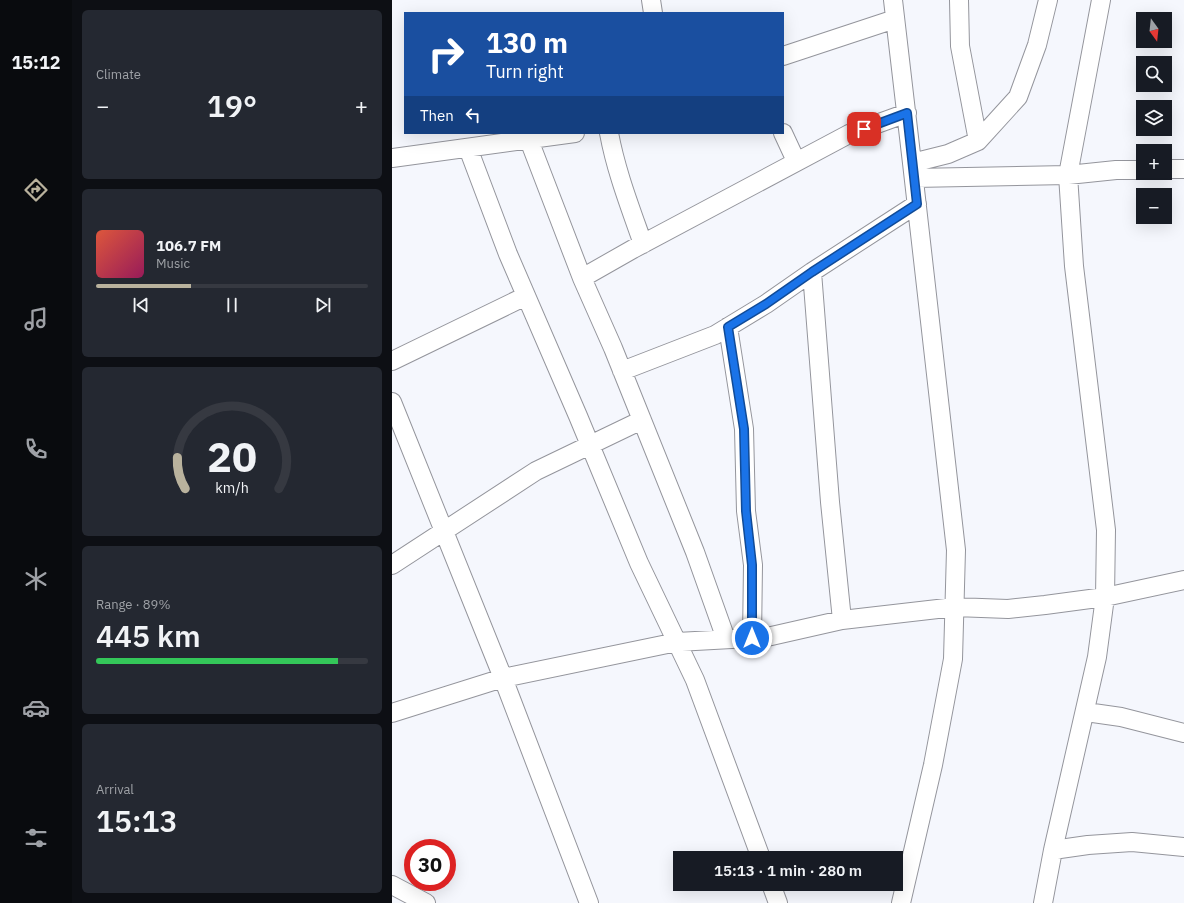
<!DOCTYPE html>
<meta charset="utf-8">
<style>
body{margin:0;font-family:"IBM Plex Sans",sans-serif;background:#242831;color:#f1f3f6;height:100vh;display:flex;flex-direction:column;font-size:15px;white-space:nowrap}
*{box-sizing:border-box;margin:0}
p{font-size:13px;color:#9ea1a6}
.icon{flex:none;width:22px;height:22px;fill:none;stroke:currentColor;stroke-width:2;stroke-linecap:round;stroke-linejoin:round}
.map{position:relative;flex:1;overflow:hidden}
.side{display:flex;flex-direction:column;gap:10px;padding:10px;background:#0d0f14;width:320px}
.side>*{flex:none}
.banner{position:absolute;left:12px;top:12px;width:380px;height:122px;border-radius:0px;box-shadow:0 4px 16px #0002;background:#1a4fa0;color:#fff;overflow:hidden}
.needle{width:26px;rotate:165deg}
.tools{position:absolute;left:744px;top:12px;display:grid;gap:8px}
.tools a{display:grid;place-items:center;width:36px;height:36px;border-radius:0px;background:#171b24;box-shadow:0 4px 16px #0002;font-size:20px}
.speed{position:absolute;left:12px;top:839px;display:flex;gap:8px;font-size:20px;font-weight:700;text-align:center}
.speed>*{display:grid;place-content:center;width:52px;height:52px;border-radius:50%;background:#171b24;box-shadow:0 4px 16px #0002;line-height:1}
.speed .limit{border:6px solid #d22;background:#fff;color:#111}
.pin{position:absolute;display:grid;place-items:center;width:34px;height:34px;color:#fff;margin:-17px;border-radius:8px;box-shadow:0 2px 6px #0006}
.me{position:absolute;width:44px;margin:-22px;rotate:0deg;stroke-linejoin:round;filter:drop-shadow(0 0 3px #0008)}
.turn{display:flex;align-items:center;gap:14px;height:84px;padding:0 16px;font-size:18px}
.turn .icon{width:52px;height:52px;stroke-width:2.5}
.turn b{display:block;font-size:28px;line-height:34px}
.then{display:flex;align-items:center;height:38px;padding:0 16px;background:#0003;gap:8px;font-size:15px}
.big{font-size:30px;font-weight:600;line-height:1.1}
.side .card{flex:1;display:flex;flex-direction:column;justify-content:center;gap:6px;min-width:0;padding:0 14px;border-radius:6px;background:#242831}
.side .dial{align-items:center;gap:0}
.dial svg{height:104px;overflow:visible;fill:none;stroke:#363941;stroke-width:7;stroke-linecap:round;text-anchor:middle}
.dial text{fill:#f1f3f6;stroke:none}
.song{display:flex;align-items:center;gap:12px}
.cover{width:48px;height:48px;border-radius:6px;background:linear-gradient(135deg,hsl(10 70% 55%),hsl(330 70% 35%))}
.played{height:4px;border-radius:2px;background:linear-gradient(90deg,#b9b29d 35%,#363941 35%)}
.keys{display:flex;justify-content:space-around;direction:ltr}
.heat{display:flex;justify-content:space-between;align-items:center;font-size:22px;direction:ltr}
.charge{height:6px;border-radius:3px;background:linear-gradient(90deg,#34c759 89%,#363941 0)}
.trip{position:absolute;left:281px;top:851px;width:230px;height:40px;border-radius:0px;background:#171b24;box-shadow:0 4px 16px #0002;font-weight:600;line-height:40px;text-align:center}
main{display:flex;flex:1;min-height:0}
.dock{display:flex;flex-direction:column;width:72px;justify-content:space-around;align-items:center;background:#090b0e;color:#9ea1a6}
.dock .icon{width:28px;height:28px}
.dock .current{color:#b9b29d}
.dock b{font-size:18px;color:#f1f3f6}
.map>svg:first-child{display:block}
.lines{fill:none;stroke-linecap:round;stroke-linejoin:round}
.minor-casing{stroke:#94959c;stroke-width:20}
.minor{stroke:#fff;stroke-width:18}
.route-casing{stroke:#114b97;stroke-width:10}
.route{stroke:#1a73e8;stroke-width:7}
</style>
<main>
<nav class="dock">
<b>15:12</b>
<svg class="icon current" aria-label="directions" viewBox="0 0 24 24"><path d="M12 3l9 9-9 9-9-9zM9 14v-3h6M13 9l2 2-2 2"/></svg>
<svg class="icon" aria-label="music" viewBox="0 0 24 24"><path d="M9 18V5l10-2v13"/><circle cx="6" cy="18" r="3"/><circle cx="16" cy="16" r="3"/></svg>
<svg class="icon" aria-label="phone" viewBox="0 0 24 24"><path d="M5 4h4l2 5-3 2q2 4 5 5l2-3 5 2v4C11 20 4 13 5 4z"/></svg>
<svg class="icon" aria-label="climate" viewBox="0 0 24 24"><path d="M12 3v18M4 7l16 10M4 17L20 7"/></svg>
<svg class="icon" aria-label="car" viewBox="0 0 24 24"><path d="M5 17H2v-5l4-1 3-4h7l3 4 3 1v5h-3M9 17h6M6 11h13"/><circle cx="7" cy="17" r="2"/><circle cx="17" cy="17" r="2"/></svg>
<svg class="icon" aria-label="filters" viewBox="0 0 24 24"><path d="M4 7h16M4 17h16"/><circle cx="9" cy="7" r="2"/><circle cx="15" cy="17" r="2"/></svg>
</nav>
<section class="side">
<div class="card"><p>Climate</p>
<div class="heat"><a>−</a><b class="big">19°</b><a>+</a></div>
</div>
<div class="card">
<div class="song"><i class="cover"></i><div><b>106.7 FM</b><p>Music</p></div></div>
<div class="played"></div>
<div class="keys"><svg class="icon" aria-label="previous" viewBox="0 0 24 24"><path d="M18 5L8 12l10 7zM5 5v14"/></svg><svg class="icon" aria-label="pause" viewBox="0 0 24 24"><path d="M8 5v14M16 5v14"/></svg><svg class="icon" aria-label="next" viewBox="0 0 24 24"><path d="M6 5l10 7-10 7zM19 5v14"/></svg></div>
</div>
<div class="card dial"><svg viewBox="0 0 100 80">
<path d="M14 69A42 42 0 1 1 86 69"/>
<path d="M14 69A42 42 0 0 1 8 45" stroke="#b9b29d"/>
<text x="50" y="56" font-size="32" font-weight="700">20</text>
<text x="50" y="72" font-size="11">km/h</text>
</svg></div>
<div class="card"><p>Range · 89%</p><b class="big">445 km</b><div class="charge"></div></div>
<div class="card"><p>Arrival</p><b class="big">15:13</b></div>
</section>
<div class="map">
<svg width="792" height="903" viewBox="0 0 792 903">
<rect width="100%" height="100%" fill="#f5f7fd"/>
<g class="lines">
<g class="minor-casing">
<path id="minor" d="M259,0L261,13
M501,0L520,163L564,550L561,659L541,765L509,903
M567,0L568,46L586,141
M391,56L503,19
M217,133C224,171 238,207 251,244
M391,133L404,161
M137,140L190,278L221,348L303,552L334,639
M76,148L116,254L186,416L247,563L303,680L369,858
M0,158L183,133
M520,163L556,154L586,141L626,97L645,45L656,0
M773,169H792
M522,178L676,175L724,170H751
M420,272L438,502L450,620
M190,278L241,249L457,134L515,113
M336,327L352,429L354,511L361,565L360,638
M0,361L134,296
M230,371L323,335L374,304L420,272L525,204
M0,402L111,678L197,903
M0,565L144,471L250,420
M694,712L729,717L792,733
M0,713L111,678L285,642L375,637L450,620L563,607L616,609L653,605L713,597L792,580
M661,850L696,845L740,842L792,847
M379,884L386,903
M0,885L34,903
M651,903L661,850L705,657L713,597L714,530L682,266L676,175L709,0"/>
</g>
<use href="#minor" class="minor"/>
</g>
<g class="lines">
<g class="route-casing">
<path id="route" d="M360,638V565L354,511L352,429L336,327L374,304L420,272L525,204L515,113L472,129"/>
</g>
<use href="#route" class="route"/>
</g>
</svg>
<div class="tools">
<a><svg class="needle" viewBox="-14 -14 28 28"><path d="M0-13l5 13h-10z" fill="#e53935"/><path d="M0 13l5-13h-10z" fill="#9ea1a6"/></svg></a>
<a><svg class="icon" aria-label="search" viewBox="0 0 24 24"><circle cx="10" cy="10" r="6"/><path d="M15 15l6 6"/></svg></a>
<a><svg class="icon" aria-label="layers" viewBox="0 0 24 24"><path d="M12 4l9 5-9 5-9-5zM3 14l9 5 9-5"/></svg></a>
<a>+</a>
<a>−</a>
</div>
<div class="speed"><div class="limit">30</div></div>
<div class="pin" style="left:472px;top:129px;background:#d93025"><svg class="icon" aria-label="arrive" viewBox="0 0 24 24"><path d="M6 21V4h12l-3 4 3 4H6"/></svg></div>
<svg class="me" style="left:360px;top:638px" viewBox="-20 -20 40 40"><circle r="17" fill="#1a73e8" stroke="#fff" stroke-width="3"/><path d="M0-11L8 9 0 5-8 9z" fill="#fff"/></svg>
<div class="trip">15:13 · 1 min · 280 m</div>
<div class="banner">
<div class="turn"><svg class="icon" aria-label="right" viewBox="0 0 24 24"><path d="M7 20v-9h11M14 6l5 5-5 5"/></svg><div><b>130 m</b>Turn right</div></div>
<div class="then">Then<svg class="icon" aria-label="left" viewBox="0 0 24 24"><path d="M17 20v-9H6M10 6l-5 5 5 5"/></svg></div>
</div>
</div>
</main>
